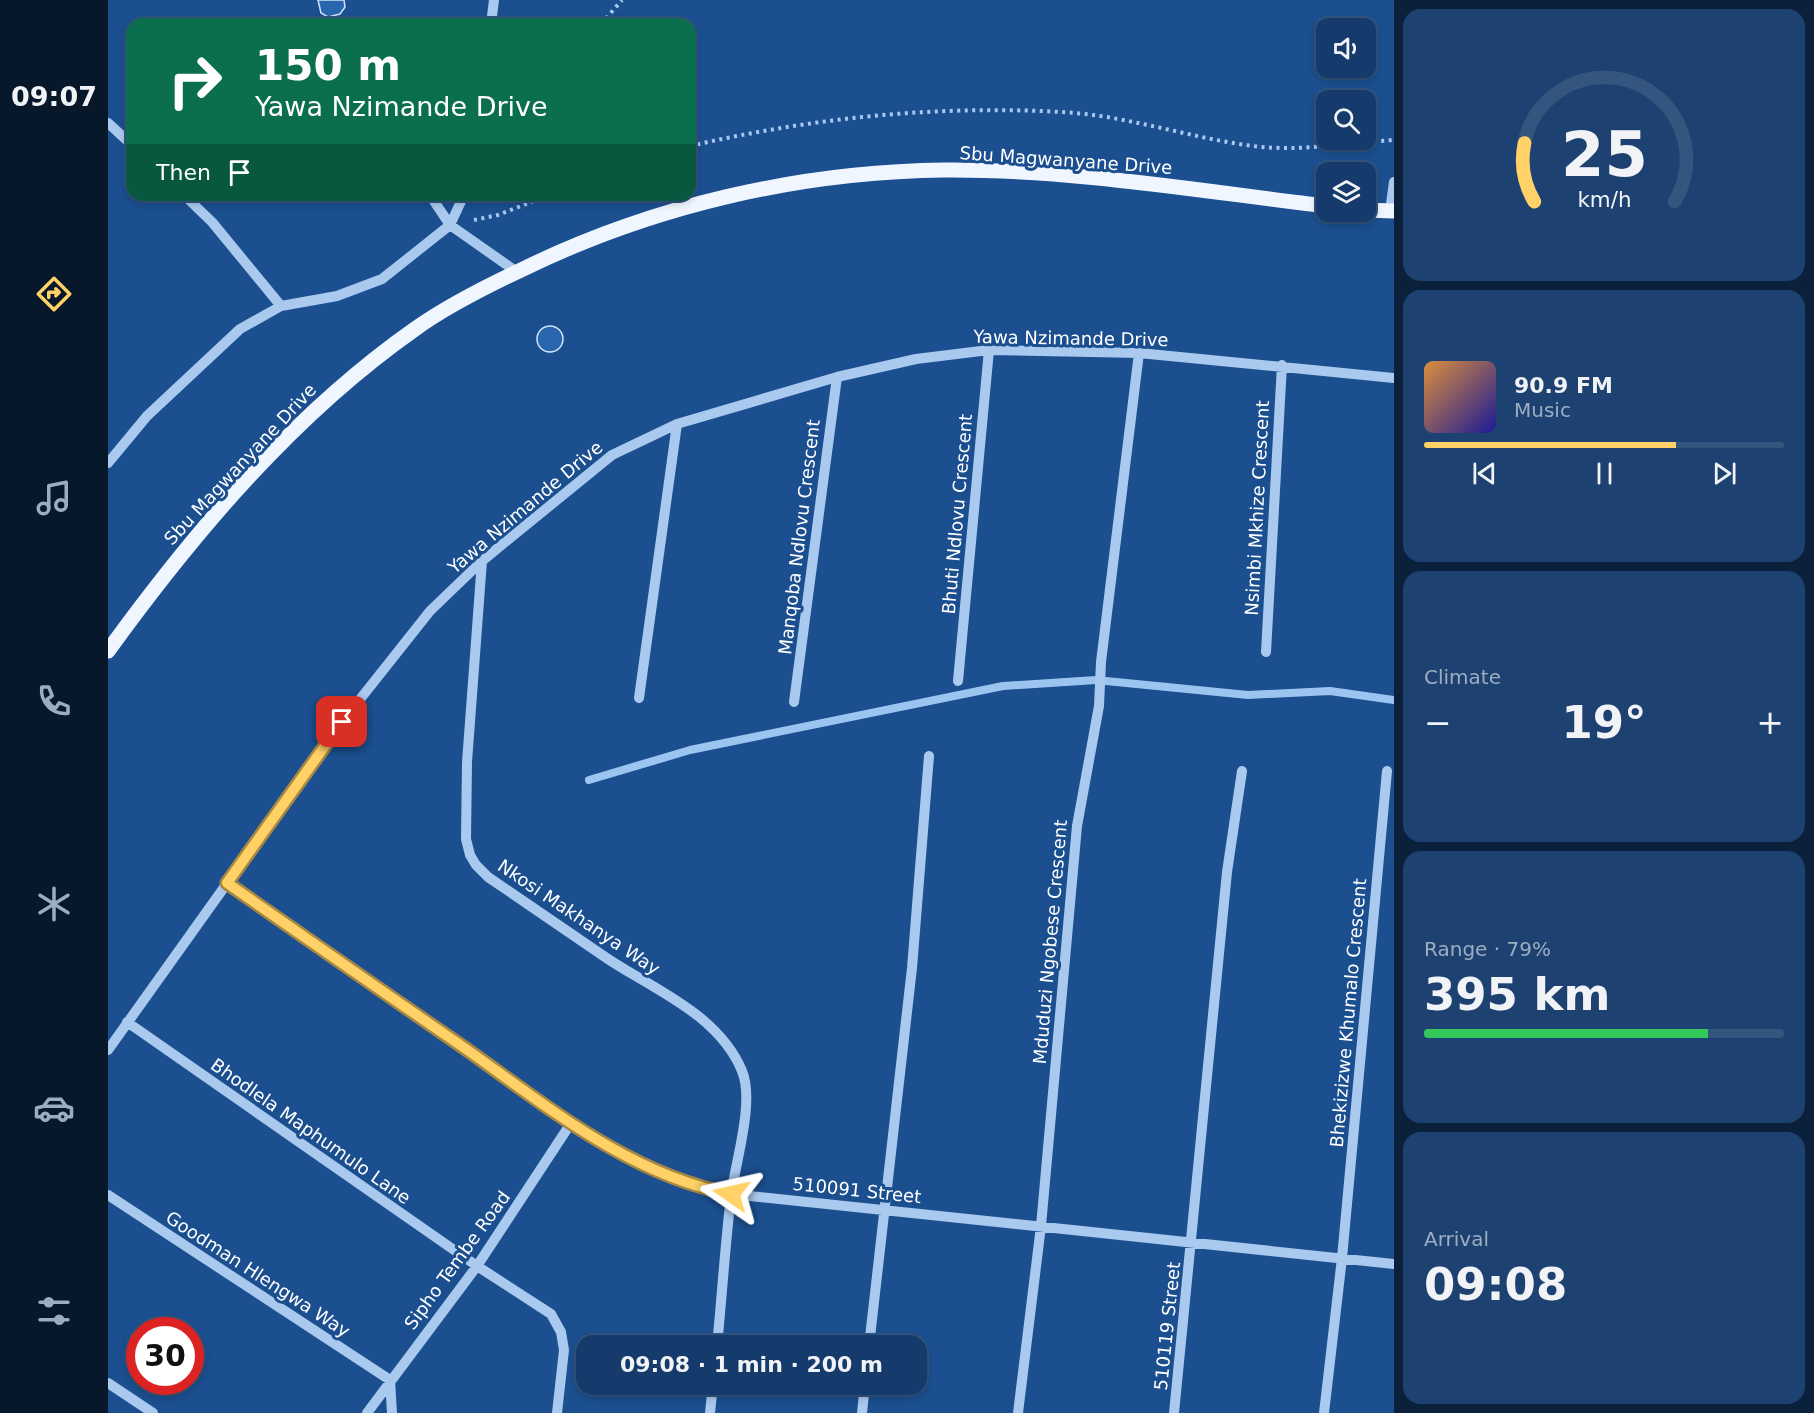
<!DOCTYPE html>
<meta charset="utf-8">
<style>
body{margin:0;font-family:"DejaVu Sans",sans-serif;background:#1d4271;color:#f1f3f6;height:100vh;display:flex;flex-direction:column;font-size:22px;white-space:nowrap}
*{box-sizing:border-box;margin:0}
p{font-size:20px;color:#9dadc1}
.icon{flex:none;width:33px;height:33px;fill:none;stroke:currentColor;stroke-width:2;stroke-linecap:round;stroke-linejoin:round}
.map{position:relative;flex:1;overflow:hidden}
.sheet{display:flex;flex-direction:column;gap:9px;padding:9px;background:#0b203b;width:420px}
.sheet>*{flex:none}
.top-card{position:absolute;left:18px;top:18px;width:570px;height:183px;border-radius:18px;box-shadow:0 3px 9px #0003,0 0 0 2px #33557e;background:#0b6e4f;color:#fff;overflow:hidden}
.tools{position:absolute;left:1208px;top:18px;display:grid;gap:12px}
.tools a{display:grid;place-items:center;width:60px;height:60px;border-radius:12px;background:#143b6b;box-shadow:0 3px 9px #0003,0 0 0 2px #33557e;font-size:30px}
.speed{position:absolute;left:18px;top:1317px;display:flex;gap:12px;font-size:30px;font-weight:700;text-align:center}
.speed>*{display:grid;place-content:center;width:78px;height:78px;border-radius:50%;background:#143b6b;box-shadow:0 3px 9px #0003,0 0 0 2px #33557e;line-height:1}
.speed .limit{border:9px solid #d22;background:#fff;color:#111}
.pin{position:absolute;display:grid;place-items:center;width:51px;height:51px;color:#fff;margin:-26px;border-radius:12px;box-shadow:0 3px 9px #0006}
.me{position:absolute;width:66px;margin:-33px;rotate:281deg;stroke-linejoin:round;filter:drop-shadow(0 0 4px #0008)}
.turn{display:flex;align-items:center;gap:21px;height:126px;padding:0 30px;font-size:27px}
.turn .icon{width:78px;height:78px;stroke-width:2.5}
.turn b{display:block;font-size:42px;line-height:51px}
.then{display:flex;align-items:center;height:57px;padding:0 30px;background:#0003;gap:12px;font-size:22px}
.big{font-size:45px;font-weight:700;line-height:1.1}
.sheet .tile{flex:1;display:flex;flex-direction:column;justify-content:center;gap:9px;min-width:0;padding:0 21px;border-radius:18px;background:#1d4271}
.sheet .dial{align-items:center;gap:0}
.dial svg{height:156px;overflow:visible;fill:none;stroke:#33557e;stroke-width:7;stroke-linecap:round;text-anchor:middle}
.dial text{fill:#f1f3f6;stroke:none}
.song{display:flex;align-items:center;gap:18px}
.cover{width:72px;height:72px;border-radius:9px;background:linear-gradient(135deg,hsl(30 70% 55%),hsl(240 70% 35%))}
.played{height:6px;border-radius:3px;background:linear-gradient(90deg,#ffd166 70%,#33557e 70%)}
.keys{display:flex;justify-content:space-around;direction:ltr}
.heat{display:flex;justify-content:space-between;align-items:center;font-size:33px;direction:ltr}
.charge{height:9px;border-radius:4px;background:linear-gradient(90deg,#34c759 79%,#33557e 0)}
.trip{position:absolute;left:468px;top:1335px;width:351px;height:60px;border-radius:18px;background:#143b6b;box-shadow:0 3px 9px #0003,0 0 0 2px #33557e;font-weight:700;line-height:60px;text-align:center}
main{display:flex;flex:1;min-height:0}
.menu{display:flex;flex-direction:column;width:108px;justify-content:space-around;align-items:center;background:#08182b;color:#9dadc1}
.menu .icon{width:42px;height:42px}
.menu .on{color:#ffd166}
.menu b{font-size:27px;color:#f1f3f6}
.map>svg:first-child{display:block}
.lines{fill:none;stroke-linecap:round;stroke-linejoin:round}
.stream{stroke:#9cc4f0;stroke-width:8}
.building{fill:#2a66ad;stroke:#cfe3fa;stroke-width:1.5}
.path{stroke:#a9c9ee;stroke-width:4;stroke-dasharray:3 4.5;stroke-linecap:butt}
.minor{stroke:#a9c9ee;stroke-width:10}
.major{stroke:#f0f6ff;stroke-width:15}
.route-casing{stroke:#a68842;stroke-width:15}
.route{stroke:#ffd166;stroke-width:10}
.labels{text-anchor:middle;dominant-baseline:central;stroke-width:6;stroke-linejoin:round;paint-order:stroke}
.street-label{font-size:18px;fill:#fff;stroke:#1b4f8f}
</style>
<main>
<nav class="menu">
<b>09:07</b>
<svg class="icon on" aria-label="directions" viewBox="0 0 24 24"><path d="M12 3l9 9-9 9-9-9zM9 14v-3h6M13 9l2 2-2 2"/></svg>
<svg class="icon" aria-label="music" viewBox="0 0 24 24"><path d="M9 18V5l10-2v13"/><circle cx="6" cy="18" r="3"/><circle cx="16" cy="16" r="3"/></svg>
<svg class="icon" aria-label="phone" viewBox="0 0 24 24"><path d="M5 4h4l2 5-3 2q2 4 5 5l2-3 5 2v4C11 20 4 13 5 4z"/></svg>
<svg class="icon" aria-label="climate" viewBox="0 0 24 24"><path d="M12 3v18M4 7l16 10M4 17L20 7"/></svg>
<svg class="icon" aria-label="car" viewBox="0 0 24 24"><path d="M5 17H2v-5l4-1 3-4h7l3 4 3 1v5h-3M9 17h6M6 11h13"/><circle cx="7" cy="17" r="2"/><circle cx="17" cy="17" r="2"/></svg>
<svg class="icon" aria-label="filters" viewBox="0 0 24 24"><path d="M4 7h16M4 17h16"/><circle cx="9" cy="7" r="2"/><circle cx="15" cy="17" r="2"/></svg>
</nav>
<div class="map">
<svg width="1286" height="1413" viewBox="0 0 1286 1413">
<rect width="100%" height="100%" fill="#1b4f8f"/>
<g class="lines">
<path class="stream" d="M998,681L1140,695L1222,691L1286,700
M481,780L582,750L895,686L988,680"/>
</g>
<path class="building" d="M210,0H236L237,7L232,14L220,17L213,13Z
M23,88H24V111L17,99Z
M429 339a13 13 0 1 1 26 0a13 13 0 1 1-26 0Z"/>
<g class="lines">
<path class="path" d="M493,24L514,0
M582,146C704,118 827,105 953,112C1017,115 1082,138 1145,146C1192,152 1239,143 1286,140
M366,220L390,215L441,195"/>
<path class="minor" d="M383,24L386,0
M0,123L24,145
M76,195L104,222L173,306
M322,195L342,225L409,272
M1282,211L1286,182
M0,463L39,416L132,329L173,306L229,296L274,279L342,225L356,195
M374,561L359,762L358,839L362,855L368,865L380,877C420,904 460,932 500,959C547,990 611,1015 634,1071C647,1102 627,1163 623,1196C617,1246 614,1296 609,1346
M1158,652L1174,365
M850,681L881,350
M531,698L569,424
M686,702L729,377
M119,883C197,937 276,992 354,1047C437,1105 521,1175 623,1194L1286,1264
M19,1022L369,1266L443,1314L453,1332L456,1350L449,1413
M0,1050L234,722L322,611L374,561L504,455L569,424L729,377L808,359L881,350L1031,353L1286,378
M0,1195L282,1380L284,1413
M761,1346L804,968L821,756
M0,1383L45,1413
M259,1413L369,1266L463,1123
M602,1413L605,1384
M754,1413L757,1384
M910,1413L933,1226L969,826L991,706L993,662L1031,353
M1066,1413L1119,872L1134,771
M1216,1413L1234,1258L1279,771"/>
<path class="major" d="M1257,210L1286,211
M0,651C87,531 186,414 307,329C339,306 375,288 411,271C543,206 689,172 836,170C963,169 1092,191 1218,206"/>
</g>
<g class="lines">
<g class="route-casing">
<path id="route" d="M234,722L119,883C198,938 278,994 358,1049C440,1107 522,1175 623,1194"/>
</g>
<use href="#route" class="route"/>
</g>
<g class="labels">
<g class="street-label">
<text transform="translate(958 160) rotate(4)">Sbu Magwanyane Drive</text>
<text transform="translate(963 338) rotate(1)">Yawa Nzimande Drive</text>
<text transform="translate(132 464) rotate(-47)">Sbu Magwanyane Drive</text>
<text transform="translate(417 507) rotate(-40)">Yawa Nzimande Drive</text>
<text transform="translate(1149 508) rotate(-87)">Nsimbi Mkhize Crescent</text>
<text transform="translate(849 514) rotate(-85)">Bhuti Ndlovu Crescent</text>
<text transform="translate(691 537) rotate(-83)">Manqoba Ndlovu Crescent</text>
<text transform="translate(471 917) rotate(34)">Nkosi Makhanya Way</text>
<text transform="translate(942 942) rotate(-85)">Mduduzi Ngobese Crescent</text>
<text transform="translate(1240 1013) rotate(-85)">Bhekizizwe Khumalo Crescent</text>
<text transform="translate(203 1131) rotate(35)">Bhodlela Maphumulo Lane</text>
<text transform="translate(749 1190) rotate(6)">510091 Street</text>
<text transform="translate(349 1260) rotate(-54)">Sipho Tembe Road</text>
<text transform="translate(150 1274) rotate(33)">Goodman Hlengwa Way</text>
<text transform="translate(1059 1326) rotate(-84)">510119 Street</text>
</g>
</g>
</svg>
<div class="tools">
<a><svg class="icon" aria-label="sound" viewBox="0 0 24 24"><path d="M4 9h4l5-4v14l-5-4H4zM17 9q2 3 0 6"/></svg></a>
<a><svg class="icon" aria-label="search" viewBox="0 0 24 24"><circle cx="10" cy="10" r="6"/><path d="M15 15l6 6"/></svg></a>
<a><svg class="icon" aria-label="layers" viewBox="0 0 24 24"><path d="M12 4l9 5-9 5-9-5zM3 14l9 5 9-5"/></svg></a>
</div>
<div class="speed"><div class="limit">30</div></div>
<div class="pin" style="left:234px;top:722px;background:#d93025"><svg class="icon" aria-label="arrive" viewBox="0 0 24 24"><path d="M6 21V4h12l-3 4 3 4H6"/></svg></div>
<svg class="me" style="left:623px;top:1194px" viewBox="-20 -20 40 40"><path d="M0-17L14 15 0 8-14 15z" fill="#ffd166" stroke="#fff" stroke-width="4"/></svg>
<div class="trip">09:08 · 1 min · 200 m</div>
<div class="top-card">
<div class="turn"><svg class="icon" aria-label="right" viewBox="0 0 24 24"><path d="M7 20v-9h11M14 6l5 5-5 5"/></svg><div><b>150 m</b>Yawa Nzimande Drive</div></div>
<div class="then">Then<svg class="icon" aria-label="arrive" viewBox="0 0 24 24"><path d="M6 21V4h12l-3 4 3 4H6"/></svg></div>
</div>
</div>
<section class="sheet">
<div class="tile dial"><svg viewBox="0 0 100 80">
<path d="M14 69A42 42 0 1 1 86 69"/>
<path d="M14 69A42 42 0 0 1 9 39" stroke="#ffd166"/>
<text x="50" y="56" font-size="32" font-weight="700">25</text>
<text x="50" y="72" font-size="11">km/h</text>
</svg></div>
<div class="tile">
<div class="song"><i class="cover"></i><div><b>90.9 FM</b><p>Music</p></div></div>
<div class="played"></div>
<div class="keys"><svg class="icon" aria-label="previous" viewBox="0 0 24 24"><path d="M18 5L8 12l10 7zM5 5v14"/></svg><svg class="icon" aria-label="pause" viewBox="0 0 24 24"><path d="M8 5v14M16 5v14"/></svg><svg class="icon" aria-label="next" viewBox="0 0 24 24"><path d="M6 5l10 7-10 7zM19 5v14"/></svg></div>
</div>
<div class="tile"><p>Climate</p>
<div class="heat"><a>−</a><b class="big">19°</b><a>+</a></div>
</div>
<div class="tile"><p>Range · 79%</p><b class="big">395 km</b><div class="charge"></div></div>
<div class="tile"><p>Arrival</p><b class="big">09:08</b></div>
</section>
</main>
